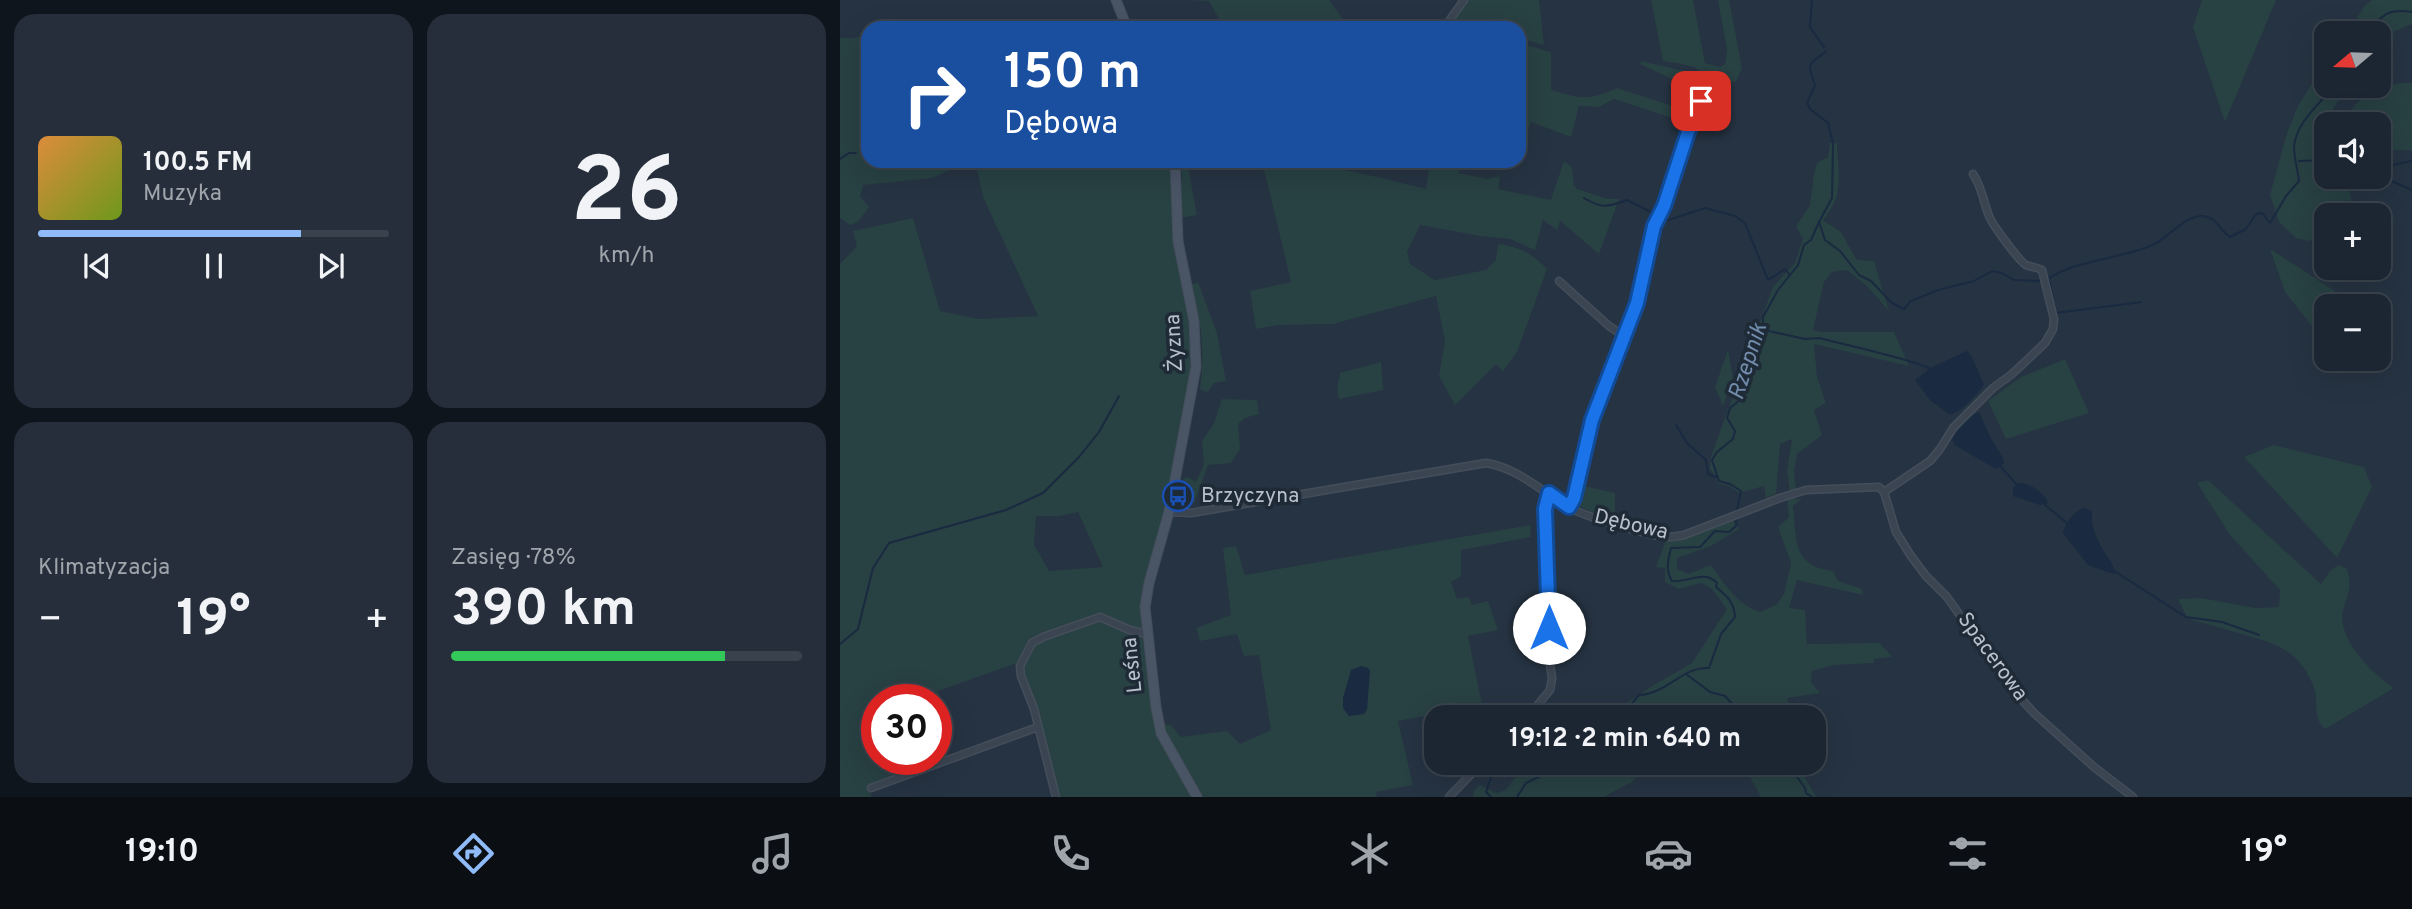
<!DOCTYPE html>
<html lang="pl">
<meta charset="utf-8">
<style>
body{margin:0;font-family:Overpass,sans-serif;background:#252e3a;color:#f1f3f6;height:100vh;display:flex;flex-direction:column;font-size:26px;white-space:nowrap}
*{box-sizing:border-box;margin:0}
p{font-size:23px;color:#a0a5ac}
.icon{flex:none;width:38px;height:38px;fill:none;stroke:currentColor;stroke-width:2;stroke-linecap:round;stroke-linejoin:round}
.map{position:relative;flex:1;overflow:hidden}
.sheet{display:flex;flex-direction:column;gap:14px;padding:14px;background:#0f151c;width:840px}
.sheet>*{flex:none}
.banner{position:absolute;left:21px;top:21px;width:665px;height:147px;border-radius:21px;box-shadow:0 7px 28px #0002,0 0 0 2px #3a434d;background:#1a4fa0;color:#fff;overflow:hidden}
.needle{width:46px;rotate:251deg}
.controls{position:absolute;left:1474px;top:21px;display:grid;gap:14px}
.controls a{display:grid;place-items:center;width:77px;height:77px;border-radius:14px;background:#1c2632;box-shadow:0 7px 28px #0002,0 0 0 2px #3a434d;font-size:35px}
.speed{position:absolute;left:21px;top:684px;display:flex;gap:14px;font-size:35px;font-weight:700;text-align:center}
.speed>*{display:grid;place-content:center;width:91px;height:91px;border-radius:50%;background:#1c2632;box-shadow:0 7px 28px #0002,0 0 0 2px #3a434d;line-height:1}
.speed .limit{border:10px solid #d22;background:#fff;color:#111}
.pin{position:absolute;display:grid;place-items:center;width:60px;height:60px;color:#fff;margin:-30px;border-radius:14px;box-shadow:0 4px 10px #0006}
.me{position:absolute;width:77px;margin:-38px;rotate:0deg;stroke-linejoin:round;filter:drop-shadow(0 0 5px #0008)}
.turn{display:flex;align-items:center;gap:24px;height:147px;padding:0 28px;font-size:32px}
.turn .icon{width:91px;height:91px;stroke-width:2.5}
.turn b{display:block;font-size:49px;line-height:60px}
.big{font-size:52px;font-weight:700;line-height:1.1}
.sheet .tile{flex:1;display:flex;flex-direction:column;justify-content:center;gap:10px;min-width:0;padding:0 24px;border-radius:21px;background:#252e3a}
.sheet .dial{align-items:center;gap:0}
.dial b{font-size:91px;line-height:1}
.song{display:flex;align-items:center;gap:21px}
.cover{width:84px;height:84px;border-radius:10px;background:linear-gradient(135deg,hsl(30 70% 55%),hsl(80 70% 35%))}
.played{height:7px;border-radius:4px;background:linear-gradient(90deg,#90bbf9 75%,#3a434d 75%)}
.keys{display:flex;justify-content:space-around;direction:ltr}
.heat{display:flex;justify-content:space-between;align-items:center;font-size:38px;direction:ltr}
.charge{height:10px;border-radius:5px;background:linear-gradient(90deg,#34c759 78%,#3a434d 0)}
.sheet .tiles{flex:1;display:grid;gap:14px;grid-template-columns:repeat(2,1fr)}
.trip{position:absolute;left:584px;top:705px;width:402px;height:70px;border-radius:21px;background:#1c2632;box-shadow:0 7px 28px #0002,0 0 0 2px #3a434d;font-weight:700;line-height:70px;text-align:center}
.tabs{display:flex;height:112px;justify-content:space-around;align-items:center;background:#0b0f14;color:#a0a5ac}
.tabs .icon{width:49px;height:49px}
.tabs .current{color:#90bbf9}
.tabs b{font-size:32px;color:#f1f3f6}
main{display:flex;flex:1;min-height:0}
.map>svg:first-child{display:block}
.green{fill:#284143;fill-rule:evenodd}
.water{fill:#192a41}
.lines{fill:none;stroke-linecap:round;stroke-linejoin:round}
.stream{stroke:#192a41;stroke-width:2}
.street-casing{stroke:#444e5b;stroke-width:9}
.secondary-casing{stroke:#444e5b;stroke-width:11}
.street{stroke:#3b4552;stroke-width:6}
.secondary{stroke:#495465;stroke-width:9}
.route-casing{stroke:#114b97;stroke-width:18}
.route{stroke:#1a73e8;stroke-width:12}
.labels{text-anchor:middle;dominant-baseline:central;stroke-width:7;stroke-linejoin:round;paint-order:stroke}
.street-label{font-size:21px;fill:#b8c0cc;stroke:#1f2a37}
.poi-label{font-size:21px;fill:#b8c0cc;stroke:#1f2a37;text-anchor:start}
.water-label{font-size:23px;font-style:italic;fill:#718bab;stroke:#1f2a37}
</style>
<main>
<section class="sheet">
<div class="tiles">
<div class="tile">
<div class="song"><i class="cover"></i><div><b>100.5 FM</b><p>Muzyka</p></div></div>
<div class="played"></div>
<div class="keys"><svg class="icon" aria-label="previous" viewBox="0 0 24 24"><path d="M18 5L8 12l10 7zM5 5v14"/></svg><svg class="icon" aria-label="pause" viewBox="0 0 24 24"><path d="M8 5v14M16 5v14"/></svg><svg class="icon" aria-label="next" viewBox="0 0 24 24"><path d="M6 5l10 7-10 7zM19 5v14"/></svg></div>
</div>
<div class="tile dial"><b>26</b><p>km/h</p></div>
<div class="tile"><p>Klimatyzacja</p>
<div class="heat"><a>−</a><b class="big">19°</b><a>+</a></div>
</div>
<div class="tile"><p>Zasięg · 78%</p><b class="big">390 km</b><div class="charge"></div></div>
</div>
</section>
<div class="map">
<svg width="1572" height="797" viewBox="0 0 1572 797">
<rect width="100%" height="100%" fill="#263342"/>
<path class="green" d="M345,0H489L508,26L486,28L472,21L464,24V28H384L369,1Z
M627,0H699L704,45L679,38V28H607Z
M811,0H853L865,63L880,67L885,64L887,50L878,0H889L902,68L896,82L867,79C858,63 838,64 823,61Z
M1362,0H1436L1385,122L1353,27Z
M1532,0H1572V24L1550,33L1538,43V33H1507L1526,4Z
M28,33V161H332L333,241L352,338L350,377L324,520L304,581L300,606L302,631L291,628L263,614L201,636L177,663L98,691L106,712L96,716V700H37V760H96V723L108,757L28,787L32,797H0V264L17,246L13,231L73,218L100,311L139,319L198,316L143,197L137,170L128,162L92,178L23,185L20,196L29,207L18,222L10,225L0,218V38H15ZM238,512L263,567L209,571L194,545L196,516H220Z
M679,43L711,52V90C742,99 747,101 777,88L854,113L848,123L774,99L759,107L739,106L731,137L691,122L684,143L679,142Z
M801,61L853,73L862,84L859,92L800,64Z
M1486,61V86H1507C1501,95 1496,106 1489,115C1475,134 1460,140 1486,160V177H1505L1508,180L1513,212L1511,215H1486V235L1468,241L1456,238L1439,222L1430,195L1446,136L1458,106Z
M1560,83H1572V150H1538V124H1503C1512,100 1536,88 1560,83Z
M990,143H997C998,174 1005,195 983,220L1001,232L1017,260L1034,261L1049,311L1027,286L1007,270L992,272L984,282L973,330L981,332H1054L1069,366L974,344L977,377L986,403L974,410L982,435L957,454L954,472L956,489L950,492L947,471L952,439L940,444L936,494L926,498L924,486L899,493L889,486L878,483L875,475L870,469L871,456L933,287L955,263L963,239L956,226L970,205L974,174L977,163L988,157Z
M340,161H347L357,215L340,218L342,176Z
M416,161H443L444,167C492,163 540,178 586,189L590,161L606,164L607,161H624L618,173L648,179L660,176L658,189L711,200L724,161L732,167L734,185L737,189L768,199H779L759,254L720,221L717,230L703,220L695,250L670,239L640,236L580,225L567,252L570,264L595,280L646,270L656,260L658,244C680,247 692,253 707,269L677,352L663,371L656,364L615,405L599,376L605,341L596,296L493,324L438,325L416,329L410,291L451,282L425,173Z
M1430,249L1495,291L1490,306H1486V319L1480,336L1445,292Z
M358,282L377,333L386,381L374,383L367,393L360,389C365,353 362,319 350,285Z
M888,350L893,378L883,406L875,387Z
M1225,359L1249,413L1166,439L1148,401L1181,377Z
M541,362L543,390L499,399L497,389L500,373Z
M382,399L417,400L419,414L405,418L398,424L400,449L391,463L368,465L354,503H351L349,492L342,482L346,476L356,482L364,464L362,441L374,423Z
M1434,445L1524,467L1532,487L1497,558L1404,457Z
M1368,480L1481,584L1491,570L1498,565L1506,568C1514,585 1507,595 1503,611C1497,640 1533,674 1554,688L1485,729C1472,717 1479,704 1474,688C1460,649 1434,643 1398,633C1383,629 1369,624 1355,621L1347,617L1338,599L1361,598L1415,608L1439,607L1440,590L1390,535L1357,483Z
M740,485L775,493V519L754,513L735,504Z
M947,499H961L953,506C957,541 952,566 993,571L998,581L1022,589L1023,595L957,580L949,608L965,610L967,644L1040,643L1052,657L1034,659V663L994,665L972,671L971,682L980,693L947,698L953,717L764,718L812,686L852,663L887,609L871,588L861,583L839,589L825,582V568L816,567L826,540H837L892,520L899,529L871,546L837,558V569L848,574L871,565C885,585 897,604 920,612L936,605L944,594L951,563L938,527L949,517Z
M690,525L691,537L621,550V576L611,582L617,599L629,597L632,605L648,601L658,630L628,636L642,705L558,721L573,785L536,792L537,797H361L340,763L322,724L331,725L341,737L387,731L400,744L431,730L419,655L404,656L397,634L360,641L356,628L391,615L383,548L396,546L405,575Z
M260,619L302,635L316,731L353,797H219L183,676V664L194,644Z
M709,763H838L831,771L823,776L805,768L792,782L763,797H633L634,790L640,785L656,793L666,790L684,765L689,770Z
M903,763H957L976,797H921Z"/>
<path class="water" d="M1127,351L1131,355L1144,385C1135,396 1124,410 1110,415L1090,400L1075,380L1090,368Z
M1139,412L1150,437L1163,458L1164,463L1156,469L1115,445L1112,439L1127,418Z
M1183,483C1193,486 1205,493 1208,503L1200,505L1173,496V489L1176,484Z
M1244,508L1252,511C1250,538 1266,550 1276,572L1273,574L1248,565L1223,533C1225,523 1234,511 1244,508Z
M521,666L528,668L530,671L527,709L524,714L509,716L503,708V698L511,670Z"/>
<g class="lines">
<path class="stream" d="M972,0L970,27L984,47
M1528,33C1542,15 1547,8 1572,12
M0,159L9,153H16
M1459,161L1486,160
M1538,168L1572,161
M1538,175L1572,190
M744,198C762,209 768,207 787,200L815,214
M824,217L822,222L865,208L895,216L905,223L928,280L945,269L949,274
M979,222L992,198L993,144L988,123L970,109L967,103L975,85C966,61 969,66 986,51
M1208,279C1235,260 1279,259 1310,246C1329,239 1340,218 1361,216C1377,216 1379,230 1390,237L1406,229L1416,214L1422,213L1430,223L1446,196L1459,181C1458,171 1454,158 1454,147C1456,122 1480,104 1494,86
M1209,279L1216,313L1301,302
M924,330L965,339L980,338C997,343 1083,362 1090,369
M836,425L847,443L866,460L868,474L876,477
M1160,466L1177,485
M1205,505L1227,523
M897,510L901,491L890,484L879,481L872,460L877,452L893,439L895,431L887,418L890,408L902,398L909,352L923,330V317L938,290L958,265L964,245L971,240L979,222L985,240L1000,251L1019,275L1031,281L1052,303L1064,309L1071,301L1098,290L1134,281L1152,271L1162,273L1174,280L1201,281
M1276,572L1346,617L1382,622L1419,635
M0,644L18,629L33,568L49,543L166,510L203,493L239,457L259,432L279,396
M846,674L870,692L885,696L905,718
M780,718L799,695C827,694 843,666 869,668L881,634L895,617C894,602 888,597 876,587L877,583C864,569 848,583 832,581C825,570 828,560 831,548L860,547L875,531L889,532L896,526L897,516
M947,763L965,788L966,793L972,797
M651,797L646,792L656,763
M677,797L686,783L728,763"/>
<g class="street-casing">
<path id="street" d="M604,28L624,0
M719,281L769,326L785,337
M1044,492L1056,532L1071,556L1086,576L1107,597L1172,689L1194,713L1254,767L1293,797
M729,507L734,498L752,420L797,303L814,226L824,206L848,132L857,114L865,81
M329,512L351,513L646,463C679,468 704,494 732,509C748,517 811,537 827,537C833,537 839,536 844,535L940,498L966,490L1039,487L1044,492L1090,461L1100,449L1113,428L1153,388L1172,374L1205,343L1213,329L1214,319L1202,270C1196,267 1191,267 1186,265C1179,261 1152,224 1149,216C1143,201 1142,187 1133,174
M687,718L710,690L712,678L708,652L710,605L705,509L709,493
M31,788L198,727
M216,797L194,709L181,676L180,666L192,643L203,637L260,617L290,630L307,634
M609,797L642,763"/>
</g>
<g class="secondary-casing">
<path id="secondary" d="M276,0L287,28
M335,161L338,241L354,321L356,367L329,512L309,583L305,607L316,707L321,733L357,797"/>
</g>
<use href="#street" class="street"/>
<use href="#secondary" class="secondary"/>
</g>
<g class="lines">
<g class="route-casing">
<path id="route" d="M709,628L705,509L709,493L729,507L734,498L752,420L797,303L814,226L824,206L848,132L857,114L861,101"/>
</g>
<use href="#route" class="route"/>
</g>
<defs>
<g id="bus-ring" transform="scale(1.575)"><circle r="9.5" fill="#1f2a37" stroke="#1a4fb4" stroke-width="1.5"/><path d="M-5-6H5V4H4V6H2V4H-2V6H-4V4H-5ZM-3.5-4V0h7V-4ZM-3.5 1.2v1.5H-2V1.2ZM2 1.2v1.5H3.5V1.2Z" fill="#1a4fb4"/></g>
</defs>
<g fill-rule="evenodd">
<use href="#bus-ring" x="338" y="496"/>
</g>
<g class="labels">
<g class="street-label">
<text transform="translate(335 343) rotate(-93)">Żyzna</text>
<text transform="translate(791 525) rotate(13)">Dębowa</text>
<text transform="translate(1152 657) rotate(54)">Spacerowa</text>
<text transform="translate(293 665) rotate(-96)">Leśna</text>
</g>
<g class="poi-label">
<text x="361" y="496">Brzyczyna</text>
</g>
<g class="water-label">
<text transform="translate(909 362) rotate(-72)">Rzepnik</text>
</g>
</g>
</svg>
<div class="controls">
<a><svg class="needle" viewBox="-14 -14 28 28"><path d="M0-13l5 13h-10z" fill="#e53935"/><path d="M0 13l5-13h-10z" fill="#a0a5ac"/></svg></a>
<a><svg class="icon" aria-label="sound" viewBox="0 0 24 24"><path d="M4 9h4l5-4v14l-5-4H4zM17 9q2 3 0 6"/></svg></a>
<a>+</a>
<a>−</a>
</div>
<div class="speed"><div class="limit">30</div></div>
<div class="pin" style="left:861px;top:101px;background:#d93025"><svg class="icon" aria-label="arrive" viewBox="0 0 24 24"><path d="M6 21V4h12l-3 4 3 4H6"/></svg></div>
<svg class="me" style="left:709px;top:628px" viewBox="-20 -20 40 40"><circle r="19" fill="#fff"/><path d="M0-13L10 11 0 6-10 11z" fill="#1a73e8"/></svg>
<div class="trip">19:12 · 2 min · 640 m</div>
<div class="banner">
<div class="turn"><svg class="icon" aria-label="right" viewBox="0 0 24 24"><path d="M7 20v-9h11M14 6l5 5-5 5"/></svg><div><b>150 m</b>Dębowa</div></div>
</div>
</div>
</main>
<nav class="tabs">
<b>19:10</b>
<svg class="icon current" aria-label="directions" viewBox="0 0 24 24"><path d="M12 3l9 9-9 9-9-9zM9 14v-3h6M13 9l2 2-2 2"/></svg>
<svg class="icon" aria-label="music" viewBox="0 0 24 24"><path d="M9 18V5l10-2v13"/><circle cx="6" cy="18" r="3"/><circle cx="16" cy="16" r="3"/></svg>
<svg class="icon" aria-label="phone" viewBox="0 0 24 24"><path d="M5 4h4l2 5-3 2q2 4 5 5l2-3 5 2v4C11 20 4 13 5 4z"/></svg>
<svg class="icon" aria-label="climate" viewBox="0 0 24 24"><path d="M12 3v18M4 7l16 10M4 17L20 7"/></svg>
<svg class="icon" aria-label="car" viewBox="0 0 24 24"><path d="M5 17H2v-5l4-1 3-4h7l3 4 3 1v5h-3M9 17h6M6 11h13"/><circle cx="7" cy="17" r="2"/><circle cx="17" cy="17" r="2"/></svg>
<svg class="icon" aria-label="filters" viewBox="0 0 24 24"><path d="M4 7h16M4 17h16"/><circle cx="9" cy="7" r="2"/><circle cx="15" cy="17" r="2"/></svg>
<b>19°</b>
</nav>
